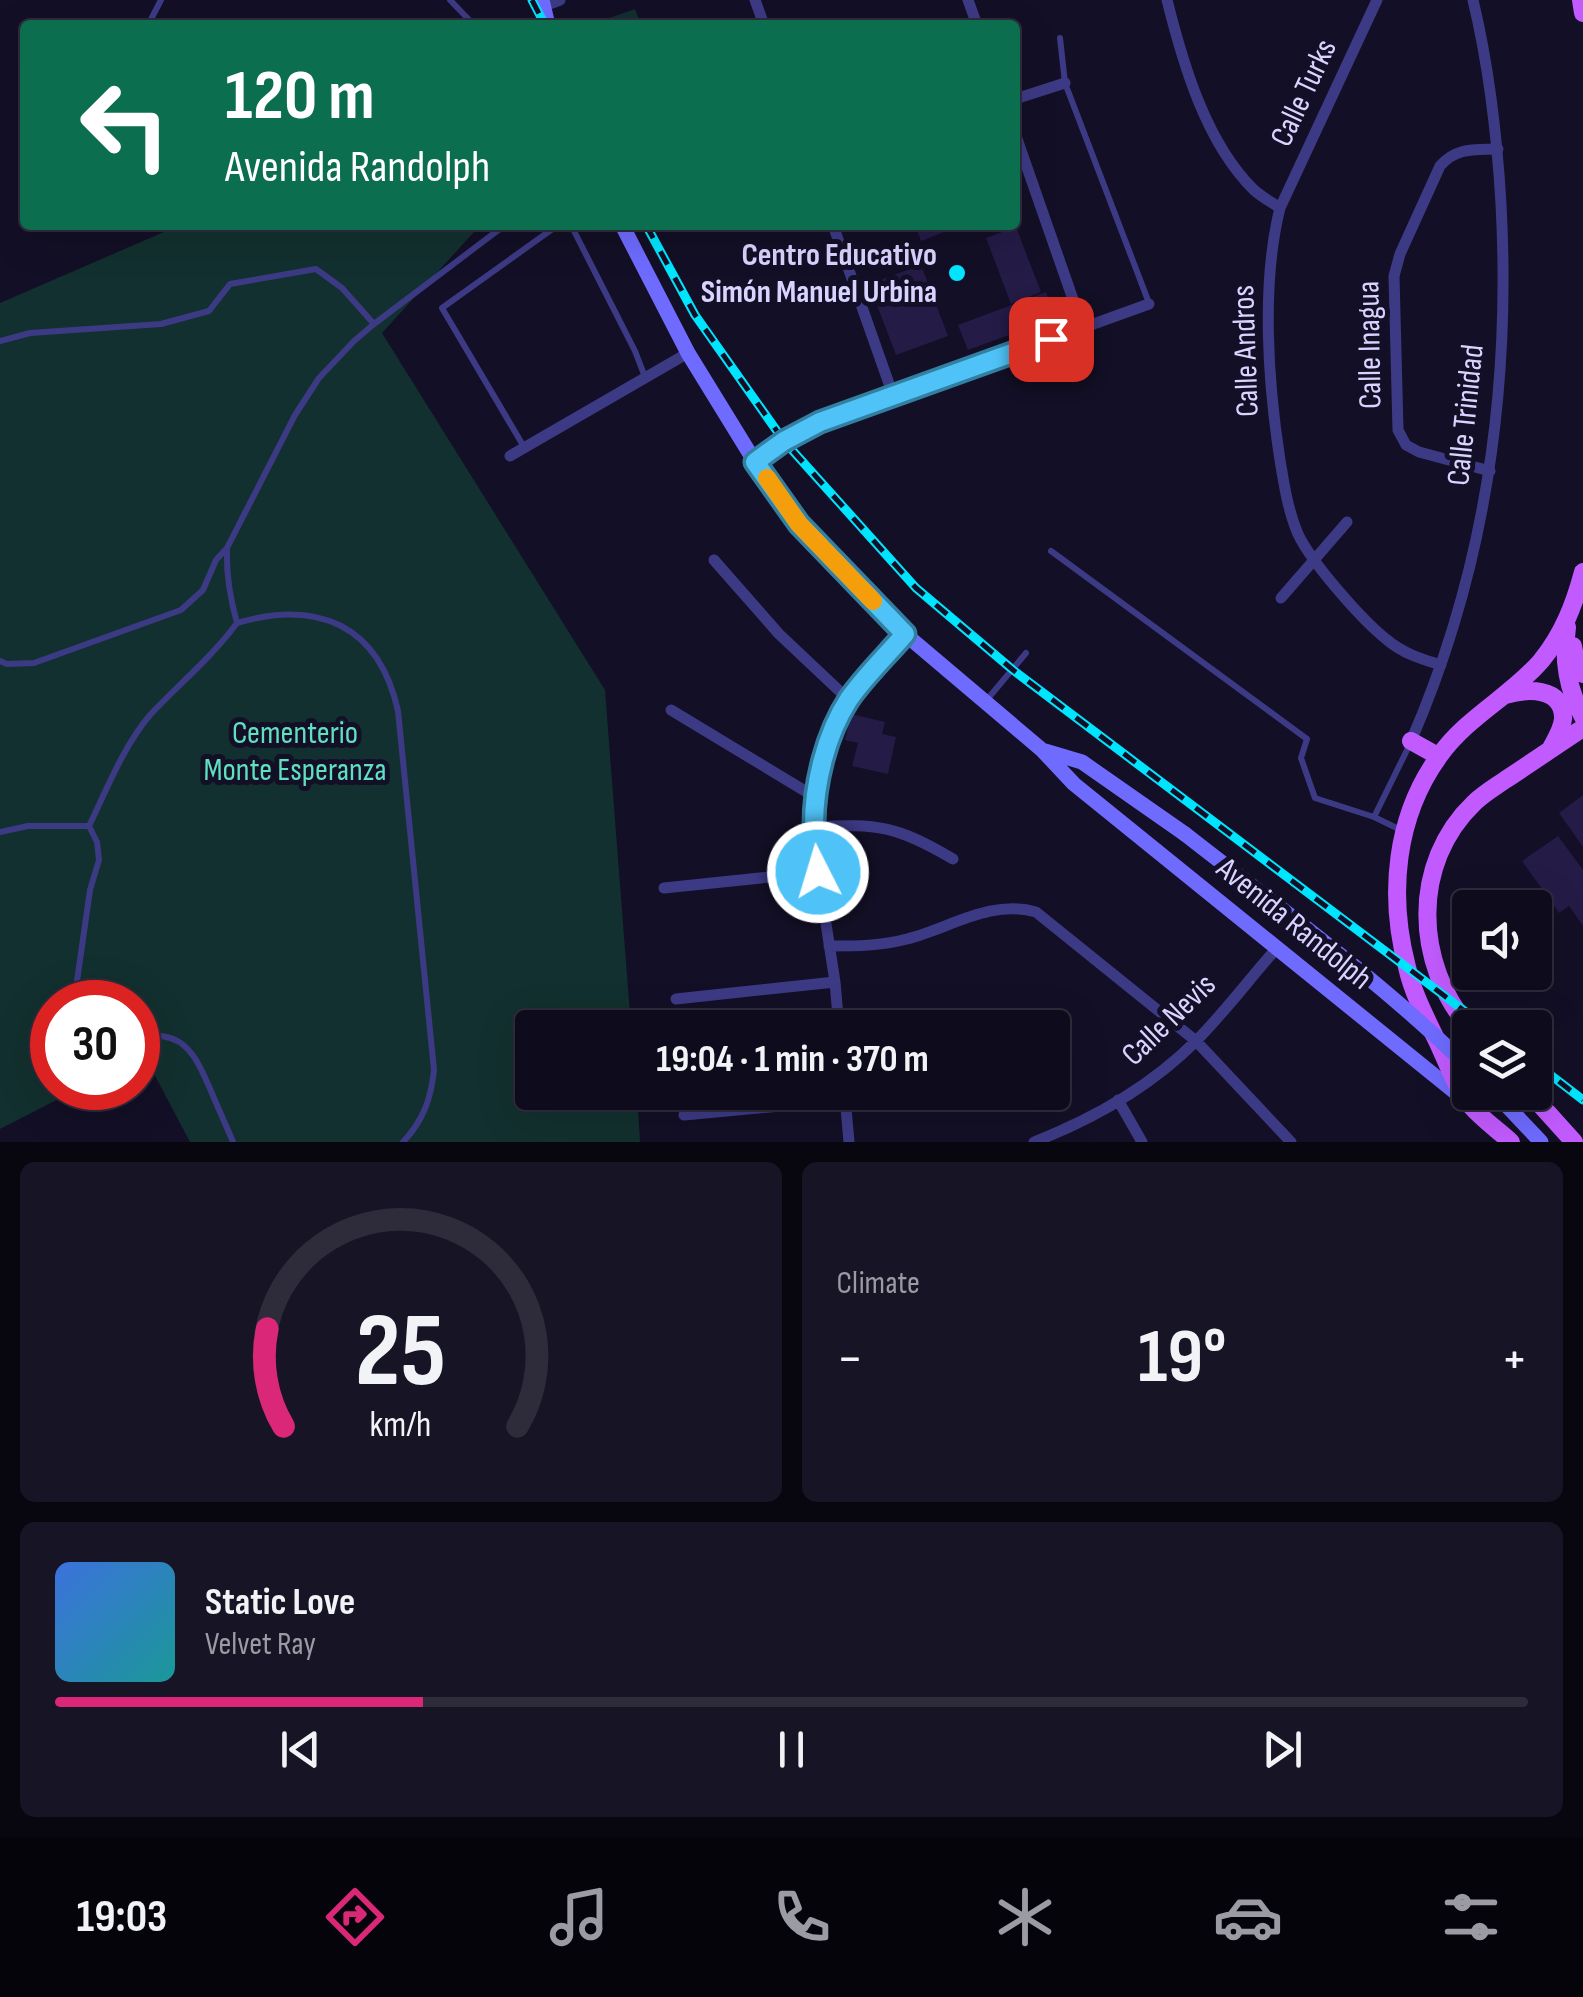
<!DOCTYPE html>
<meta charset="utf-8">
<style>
body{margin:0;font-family:"Sofia Sans Condensed",sans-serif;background:#171425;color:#f1f3f6;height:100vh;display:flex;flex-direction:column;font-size:38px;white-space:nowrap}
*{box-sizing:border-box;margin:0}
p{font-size:32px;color:#9b9ba3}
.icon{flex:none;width:55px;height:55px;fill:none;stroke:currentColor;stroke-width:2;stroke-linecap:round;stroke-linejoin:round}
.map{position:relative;height:1142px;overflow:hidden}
.sheet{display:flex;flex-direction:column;gap:20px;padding:20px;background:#08060f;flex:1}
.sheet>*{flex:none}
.guide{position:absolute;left:20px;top:20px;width:1000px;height:210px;border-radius:10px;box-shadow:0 10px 40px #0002,0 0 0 2px #2e2b3b;background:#0b6e4f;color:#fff;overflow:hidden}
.fabs{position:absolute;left:1452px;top:890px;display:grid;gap:20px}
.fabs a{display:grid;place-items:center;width:100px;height:100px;border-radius:10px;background:#0e0b1c;box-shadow:0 10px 40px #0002,0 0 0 2px #2e2b3b;font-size:50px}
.speed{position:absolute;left:30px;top:980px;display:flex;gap:20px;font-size:50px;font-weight:700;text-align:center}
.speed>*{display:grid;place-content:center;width:130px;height:130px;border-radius:50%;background:#0e0b1c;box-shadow:0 10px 40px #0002,0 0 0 2px #2e2b3b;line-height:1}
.speed .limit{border:15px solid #d22;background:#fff;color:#111}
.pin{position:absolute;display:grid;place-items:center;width:85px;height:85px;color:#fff;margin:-42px;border-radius:20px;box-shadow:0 5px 15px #0006}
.me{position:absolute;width:110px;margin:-55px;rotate:355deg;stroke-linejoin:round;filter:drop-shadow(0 0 8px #0008)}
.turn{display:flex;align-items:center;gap:35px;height:210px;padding:0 40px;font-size:45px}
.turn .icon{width:130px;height:130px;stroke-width:2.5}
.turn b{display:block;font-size:70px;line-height:85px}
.big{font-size:75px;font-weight:700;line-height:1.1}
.sheet .card{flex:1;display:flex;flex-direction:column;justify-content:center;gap:15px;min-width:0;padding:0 35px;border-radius:15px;background:#171425}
.sheet .dial{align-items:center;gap:0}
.dial svg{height:260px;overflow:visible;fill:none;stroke:#2e2b3b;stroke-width:7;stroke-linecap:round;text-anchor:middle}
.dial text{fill:#f1f3f6;stroke:none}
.song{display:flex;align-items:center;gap:30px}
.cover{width:120px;height:120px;border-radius:15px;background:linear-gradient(135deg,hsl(220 70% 55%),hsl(180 70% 35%))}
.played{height:10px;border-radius:5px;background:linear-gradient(90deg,#db2777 25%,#2e2b3b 25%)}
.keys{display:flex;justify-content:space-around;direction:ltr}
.heat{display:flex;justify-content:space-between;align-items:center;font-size:55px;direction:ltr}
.sheet .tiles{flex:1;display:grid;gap:20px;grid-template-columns:1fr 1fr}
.card:last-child{grid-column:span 2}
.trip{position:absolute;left:515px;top:1010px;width:555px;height:100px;border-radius:10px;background:#0e0b1c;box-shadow:0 10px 40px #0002,0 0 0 2px #2e2b3b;font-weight:700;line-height:100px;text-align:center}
.tab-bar{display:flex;height:160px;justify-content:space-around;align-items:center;background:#06040b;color:#9b9ba3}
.tab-bar .icon{width:70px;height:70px}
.tab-bar .selected{color:#db2777}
.tab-bar b{font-size:45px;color:#f1f3f6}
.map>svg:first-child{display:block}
.green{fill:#12302f}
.building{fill:#241b47}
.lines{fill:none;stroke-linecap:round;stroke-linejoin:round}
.lane{stroke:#3d3a85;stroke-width:6}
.street{stroke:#3d3a85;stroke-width:11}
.secondary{stroke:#6f6bff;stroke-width:15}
.primary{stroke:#c25bff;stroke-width:18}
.rail-casing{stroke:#00e5ff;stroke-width:9}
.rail{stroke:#130f26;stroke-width:5;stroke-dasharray:15;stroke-linecap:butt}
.secondary-bridge{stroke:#6f6bff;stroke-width:15}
.route-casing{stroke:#337fa1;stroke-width:25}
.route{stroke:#4fc3f7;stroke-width:18}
.slow{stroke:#f59e0b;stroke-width:18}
.poi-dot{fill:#00e5ff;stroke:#130f26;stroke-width:4}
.labels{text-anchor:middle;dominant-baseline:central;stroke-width:10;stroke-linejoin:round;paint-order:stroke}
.street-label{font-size:32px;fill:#d9d4ff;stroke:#130f26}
.poi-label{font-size:32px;font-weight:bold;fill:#d9d4ff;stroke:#130f26;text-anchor:end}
.park-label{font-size:32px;fill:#5fe0c0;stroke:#130f26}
</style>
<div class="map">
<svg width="1583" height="1142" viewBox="0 0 1583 1142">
<rect width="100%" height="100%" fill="#130f26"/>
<path class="green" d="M635,9L641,25H603L601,21Z
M180,225H469L474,232L382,333L605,690L631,1027L532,1028V1092L637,1093L640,1142H190L144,1055L138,1057V1002H52V1088H80L0,1129V303Z"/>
<path class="building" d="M915,225H962L921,241Z
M1016,227L1041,292L1011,304L986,238Z
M921,265L948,336L896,355L869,284Z
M1046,292L1056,318L968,350L958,325Z
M851,714L885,722L882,734L896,737L888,774L852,766L858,743L845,740Z
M1583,795V847L1559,813Z
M1558,836L1583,870V926L1569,906L1559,913L1522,861Z"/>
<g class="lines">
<path class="lane" d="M450,0L474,25
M148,25L161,0
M1060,38L1065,83L1149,303
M571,225L635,351L645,377
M0,341L30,333L161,324L209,311L230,284L316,269L342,288L374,324
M524,447L442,308L558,225
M1051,551L1307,739L1301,758L1315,798L1374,817L1403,831
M237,623C318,599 379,625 398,711L434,1070C431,1099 423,1121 403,1142
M0,661L7,664L34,663L181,610L203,590L216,560L226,549
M985,702L1026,653
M1374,817L1411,742
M0,832L28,826H89
M74,1002L90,890L99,860L97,842L89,826C107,789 123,747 150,715C179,684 211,658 237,623C230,598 226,575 227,548L295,415L319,378L354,341L374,324L505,225
M138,1037C184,1029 195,1054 211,1091C218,1108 226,1125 233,1142"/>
<path class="street" d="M755,0L764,25
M968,0L977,25
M1167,0C1183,64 1206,143 1254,190C1262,197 1271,202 1280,208C1261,284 1268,383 1280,460C1284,484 1288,511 1298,534C1311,562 1361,619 1386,639C1402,653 1421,659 1441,665
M544,6L560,0
M1015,99L1065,83
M1015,133L1083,328
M1280,208L1377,0
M833,225L893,395
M510,456L688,353
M755,462L784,441L821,422L1149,304
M1490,471L1419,452L1406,445L1398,430L1394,276L1400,254L1440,166C1456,147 1475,150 1498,149
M714,560L779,634L849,700
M1281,598L1347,522
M671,710L815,797
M1411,741C1485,571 1511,389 1501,204C1497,135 1489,67 1473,0
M814,827C878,823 897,826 953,859
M664,888L818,872
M829,946C856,946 881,946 907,939C950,928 991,899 1036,912L1196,1041L1291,1142
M676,999L835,982
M839,1028L835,982L818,872L814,827L815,797L821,768L833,732L849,700L905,634
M845,1097L849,1142
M1118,1100L1142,1142
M684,1115L845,1100
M1034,1142C1093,1119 1151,1086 1196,1041C1225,1012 1250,978 1277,948"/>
<path class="secondary" d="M542,0L548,25
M622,225L688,353L755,462L799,524L905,634L1042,750L1074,784L1466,1101
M1045,751L1082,762L1185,834
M1494,1092L1541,1142"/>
<path class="primary" d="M1581,0L1583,13
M1567,627C1563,660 1567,688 1583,717
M1573,646L1577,667L1583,674
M1505,695C1526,689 1564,686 1563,719C1562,730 1555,740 1550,750
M1411,741L1438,756
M1470,1028C1414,964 1411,863 1474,803C1483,794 1495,787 1505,780C1531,763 1557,745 1583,728
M1529,1092L1574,1142
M1511,1142C1498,1130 1482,1119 1471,1106C1457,1089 1448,1065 1439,1045C1427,1020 1413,994 1407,967C1388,895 1395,816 1440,755C1467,717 1511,696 1541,661C1563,634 1574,605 1583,572"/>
<g class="rail-casing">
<path id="rail" d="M532,0L545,25
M646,225L695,315L784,441L916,588L1013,670L1487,1028
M1535,1063L1583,1100"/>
</g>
<use href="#rail" class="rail"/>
<path class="secondary-bridge" d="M1185,834C1282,910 1382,982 1470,1069"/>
</g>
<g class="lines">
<g class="route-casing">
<path id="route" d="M818,872C817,857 814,841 814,825C814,784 826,734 849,699C865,676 887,655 905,634L799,524L755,462L784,441L820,422L1051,339"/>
</g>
<use href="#route" class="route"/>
<path class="slow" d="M767,478L799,524L873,601"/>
</g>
<circle class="poi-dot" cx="957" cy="273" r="10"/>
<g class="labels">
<g class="street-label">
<text transform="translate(1304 93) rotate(-65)">Calle Turks</text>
<text transform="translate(1370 345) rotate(-91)">Calle Inagua</text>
<text transform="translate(1246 351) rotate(-92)">Calle Andros</text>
<text transform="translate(1466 415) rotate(-84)">Calle Trinidad</text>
<text transform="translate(1294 924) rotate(39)">Avenida Randolph</text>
<text transform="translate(1169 1020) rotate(-44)">Calle Nevis</text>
</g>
<g class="poi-label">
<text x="937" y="255">Centro Educativo<tspan x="937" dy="37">Simón Manuel Urbina</tspan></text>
</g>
<g class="park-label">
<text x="295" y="733">Cementerio<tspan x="295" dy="37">Monte Esperanza</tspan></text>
</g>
</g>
</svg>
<div class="fabs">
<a><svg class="icon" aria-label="sound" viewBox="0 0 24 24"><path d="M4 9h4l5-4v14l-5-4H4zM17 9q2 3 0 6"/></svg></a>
<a><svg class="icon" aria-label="layers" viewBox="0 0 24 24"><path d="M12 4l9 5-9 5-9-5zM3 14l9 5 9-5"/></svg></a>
</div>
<div class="speed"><div class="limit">30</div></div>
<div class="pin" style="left:1051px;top:339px;background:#d93025"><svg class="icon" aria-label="arrive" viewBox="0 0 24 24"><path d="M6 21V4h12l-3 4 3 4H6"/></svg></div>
<svg class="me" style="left:818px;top:872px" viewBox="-20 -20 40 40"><circle r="17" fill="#4fc3f7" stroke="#fff" stroke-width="3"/><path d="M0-11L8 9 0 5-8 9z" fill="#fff"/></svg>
<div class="trip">19:04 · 1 min · 370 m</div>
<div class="guide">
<div class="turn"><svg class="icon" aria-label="left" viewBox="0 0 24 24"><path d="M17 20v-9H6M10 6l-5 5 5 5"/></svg><div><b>120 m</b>Avenida Randolph</div></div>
</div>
</div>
<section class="sheet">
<div class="tiles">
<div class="card dial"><svg viewBox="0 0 100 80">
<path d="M14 69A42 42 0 1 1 86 69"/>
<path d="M14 69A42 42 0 0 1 9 39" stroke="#db2777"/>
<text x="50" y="56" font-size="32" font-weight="700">25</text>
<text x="50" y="72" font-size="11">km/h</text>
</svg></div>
<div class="card"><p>Climate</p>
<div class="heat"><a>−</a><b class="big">19°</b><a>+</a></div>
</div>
<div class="card">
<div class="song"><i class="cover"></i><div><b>Static Love</b><p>Velvet Ray</p></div></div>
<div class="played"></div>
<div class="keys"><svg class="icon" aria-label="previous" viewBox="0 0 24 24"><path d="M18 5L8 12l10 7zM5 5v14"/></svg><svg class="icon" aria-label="pause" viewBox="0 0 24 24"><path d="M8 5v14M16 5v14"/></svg><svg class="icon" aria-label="next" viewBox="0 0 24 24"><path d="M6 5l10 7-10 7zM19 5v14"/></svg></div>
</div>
</div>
</section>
<nav class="tab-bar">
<b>19:03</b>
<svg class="icon selected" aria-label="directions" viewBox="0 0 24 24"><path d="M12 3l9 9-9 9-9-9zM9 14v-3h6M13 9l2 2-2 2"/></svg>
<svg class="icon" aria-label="music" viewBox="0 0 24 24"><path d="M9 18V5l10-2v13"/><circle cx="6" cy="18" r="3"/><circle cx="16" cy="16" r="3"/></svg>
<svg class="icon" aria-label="phone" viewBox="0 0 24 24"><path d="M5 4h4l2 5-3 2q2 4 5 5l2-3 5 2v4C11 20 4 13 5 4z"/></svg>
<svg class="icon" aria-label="climate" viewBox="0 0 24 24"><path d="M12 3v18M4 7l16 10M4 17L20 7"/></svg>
<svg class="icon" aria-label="car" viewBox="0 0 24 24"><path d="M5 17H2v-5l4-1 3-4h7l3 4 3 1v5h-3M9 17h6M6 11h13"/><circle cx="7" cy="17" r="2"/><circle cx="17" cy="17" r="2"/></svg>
<svg class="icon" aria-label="filters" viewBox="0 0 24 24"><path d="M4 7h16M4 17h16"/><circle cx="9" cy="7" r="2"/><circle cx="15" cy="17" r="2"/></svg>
</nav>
